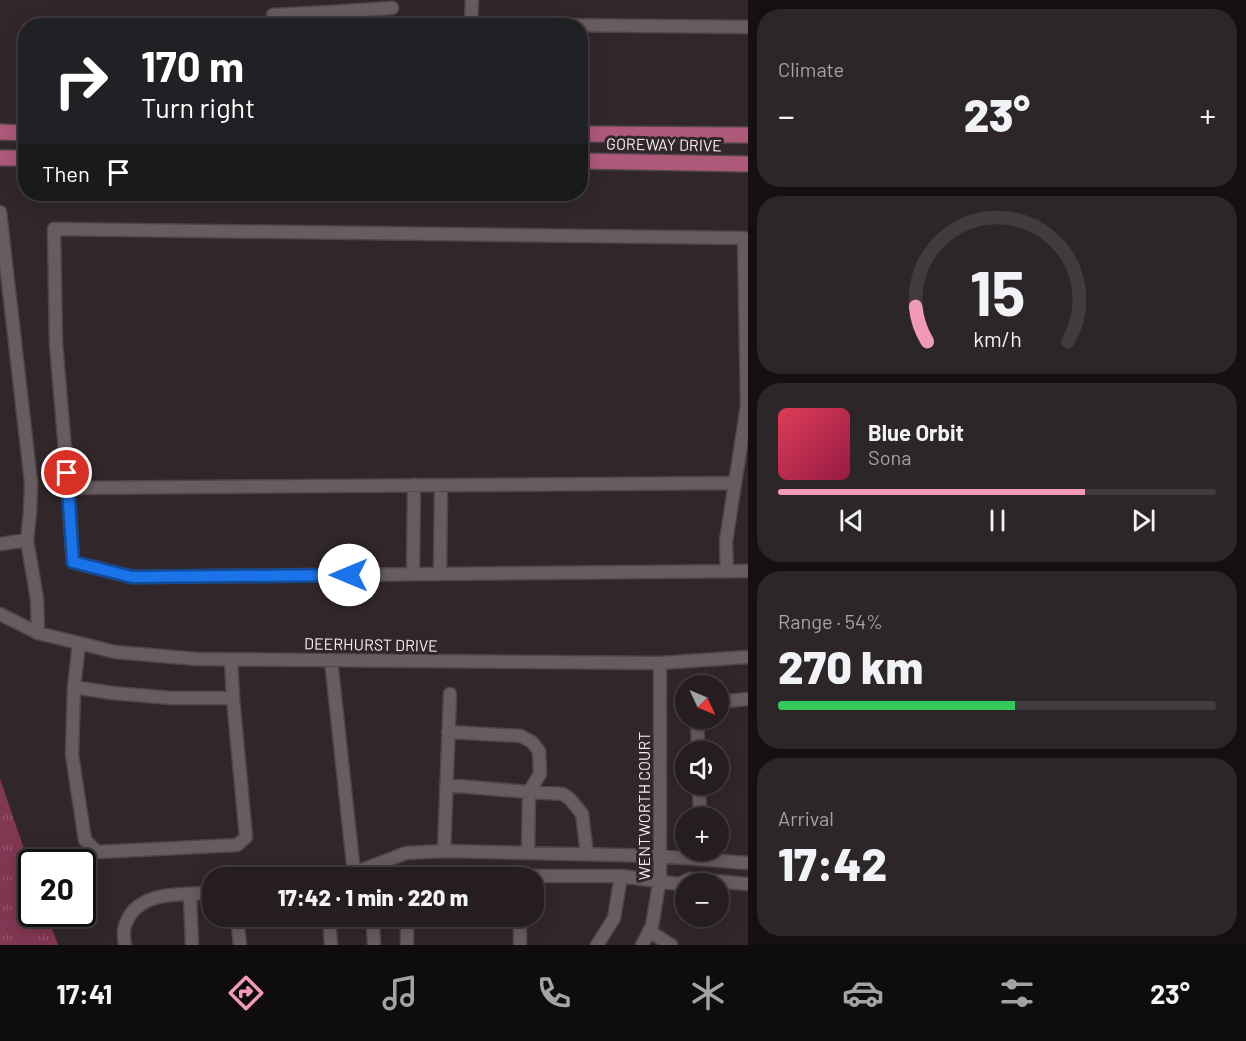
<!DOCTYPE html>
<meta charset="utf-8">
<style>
body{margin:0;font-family:Barlow,sans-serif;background:#2d2629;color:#f1f3f6;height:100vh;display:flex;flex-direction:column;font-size:22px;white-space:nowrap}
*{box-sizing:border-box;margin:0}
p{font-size:20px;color:#a3a2a5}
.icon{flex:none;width:33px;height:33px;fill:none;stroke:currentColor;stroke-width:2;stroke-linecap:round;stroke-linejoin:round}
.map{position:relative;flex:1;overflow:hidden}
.details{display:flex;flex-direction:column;gap:9px;padding:9px;background:#141012;width:498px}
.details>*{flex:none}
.top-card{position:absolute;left:18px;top:18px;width:570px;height:183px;border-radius:24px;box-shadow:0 3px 15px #0003,0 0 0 2px #423b3e;background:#202124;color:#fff;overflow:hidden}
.needle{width:39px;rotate:134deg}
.tools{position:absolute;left:675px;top:675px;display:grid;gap:12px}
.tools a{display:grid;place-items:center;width:54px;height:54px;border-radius:50%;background:#251d20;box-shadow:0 3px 15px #0003,0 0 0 2px #423b3e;font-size:30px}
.speed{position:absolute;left:18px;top:849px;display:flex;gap:12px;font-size:30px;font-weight:700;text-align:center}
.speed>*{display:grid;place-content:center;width:78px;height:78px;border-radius:50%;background:#251d20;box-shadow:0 3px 15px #0003,0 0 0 2px #423b3e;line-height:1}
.speed .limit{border:3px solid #111;border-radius:9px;background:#fff;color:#111}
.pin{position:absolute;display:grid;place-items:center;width:51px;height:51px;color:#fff;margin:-26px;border:3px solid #fff;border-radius:50%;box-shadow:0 2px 6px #0007}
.me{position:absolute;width:66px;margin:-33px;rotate:270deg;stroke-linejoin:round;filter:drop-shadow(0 0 4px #0008)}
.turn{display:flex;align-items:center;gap:21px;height:126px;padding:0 24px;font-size:27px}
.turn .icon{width:78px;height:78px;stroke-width:2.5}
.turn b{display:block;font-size:42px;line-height:51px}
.then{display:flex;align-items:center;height:57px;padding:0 24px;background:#0003;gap:12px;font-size:22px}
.big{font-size:45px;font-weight:800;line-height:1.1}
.details .tile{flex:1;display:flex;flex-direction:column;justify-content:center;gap:9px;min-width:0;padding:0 21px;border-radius:24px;background:#2d2629}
.details .dial{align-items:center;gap:0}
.dial svg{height:156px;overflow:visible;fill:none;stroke:#423b3e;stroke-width:7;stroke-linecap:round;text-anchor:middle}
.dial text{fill:#f1f3f6;stroke:none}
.song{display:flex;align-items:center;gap:18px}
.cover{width:72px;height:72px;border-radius:9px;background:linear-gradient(135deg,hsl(350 70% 55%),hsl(340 70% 35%))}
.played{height:6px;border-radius:3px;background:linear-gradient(90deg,#f09ab6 70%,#423b3e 70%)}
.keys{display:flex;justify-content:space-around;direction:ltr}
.heat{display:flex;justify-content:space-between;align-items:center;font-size:33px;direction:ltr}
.charge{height:9px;border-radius:4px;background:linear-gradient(90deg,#34c759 54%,#423b3e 0)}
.trip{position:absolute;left:202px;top:867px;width:342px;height:60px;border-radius:24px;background:#251d20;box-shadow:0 3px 15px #0003,0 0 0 2px #423b3e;font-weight:800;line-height:60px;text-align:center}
.tab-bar{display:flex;height:96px;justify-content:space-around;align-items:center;background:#0f0c0d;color:#a3a2a5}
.tab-bar .icon{width:42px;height:42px}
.tab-bar .active{color:#f09ab6}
.tab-bar b{font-size:27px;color:#f1f3f6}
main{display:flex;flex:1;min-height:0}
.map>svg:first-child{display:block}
.grass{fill:url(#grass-tufts)}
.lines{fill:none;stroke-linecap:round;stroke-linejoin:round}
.minor-casing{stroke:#4e4548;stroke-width:15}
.major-casing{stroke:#4e4548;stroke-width:18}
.minor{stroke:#675c5f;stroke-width:12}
.major{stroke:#ae587a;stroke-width:15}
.route-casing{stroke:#114b97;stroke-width:15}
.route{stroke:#1a73e8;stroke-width:10}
.labels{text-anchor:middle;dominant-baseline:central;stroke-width:6;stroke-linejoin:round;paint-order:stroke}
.street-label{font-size:16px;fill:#f4eef0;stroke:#31272a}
</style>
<main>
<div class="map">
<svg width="748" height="945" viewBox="0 0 748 945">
<defs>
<pattern id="grass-tufts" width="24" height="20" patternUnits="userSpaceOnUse" patternTransform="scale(1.5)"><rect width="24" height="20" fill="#813652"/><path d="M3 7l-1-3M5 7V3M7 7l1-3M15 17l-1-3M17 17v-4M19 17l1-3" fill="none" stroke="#93536b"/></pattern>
</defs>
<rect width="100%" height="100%" fill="#31272a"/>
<path class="grass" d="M0,779L31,869L32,914H47L58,945H0Z"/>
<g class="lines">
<g class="minor-casing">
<path id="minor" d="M472,0L471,24L748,27
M273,15L331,12
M334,26L331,12L392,8
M0,212L31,482L30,513L27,540L37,599L38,633
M68,488L735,483
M0,544L27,540
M727,571L726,541L747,406L744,238L54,229L56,344L67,473L73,562L132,577L748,571
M413,574L414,485
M440,574L441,485
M0,614L38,633L115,652L197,659L660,663L748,657
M231,660L233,698H172L112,693L74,687L72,755L85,840L97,852L237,845L246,837L233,698
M331,660L354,873
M74,687L79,643
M718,702L748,699
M697,718L698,752
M699,784L700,818
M446,785L529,792L540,774L539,751L532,742L521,736L448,732
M444,851L660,856L748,863
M528,853L529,792L563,794L570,799L582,814L587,854
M377,865V878
M407,875V878
M305,878L354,873L406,853L444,851L450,694
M523,878V876H621
M190,894L192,945
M237,916L240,945
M329,916L331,945
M407,916V945
M373,926L374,945
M649,931L671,945
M125,945C124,939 123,931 125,926C136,889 183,895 213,893
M520,945V916
M597,945L614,918L621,876L679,884L690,879L748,884
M642,945L652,926L660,878V663"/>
</g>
<g class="major-casing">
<path id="major" d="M0,132L26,133
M580,134L748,135
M0,158H26
M580,161L748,164"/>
</g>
<use href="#minor" class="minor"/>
<use href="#major" class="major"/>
</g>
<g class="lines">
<g class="route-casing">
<path id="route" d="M67,473L73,562L132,577L349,575"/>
</g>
<use href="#route" class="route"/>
</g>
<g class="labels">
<g class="street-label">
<text transform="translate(664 144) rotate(1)">GOREWAY DRIVE</text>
<text transform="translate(371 644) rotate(1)">DEERHURST DRIVE</text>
<text transform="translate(643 806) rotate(-90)">WENTWORTH COURT</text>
</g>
</g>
</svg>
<div class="tools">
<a><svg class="needle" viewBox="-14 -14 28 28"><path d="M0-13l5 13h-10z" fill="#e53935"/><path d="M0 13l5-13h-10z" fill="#a3a2a5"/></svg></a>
<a><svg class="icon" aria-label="sound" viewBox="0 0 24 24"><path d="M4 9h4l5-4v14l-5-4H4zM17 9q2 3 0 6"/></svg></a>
<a>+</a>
<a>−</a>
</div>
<div class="speed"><div class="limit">20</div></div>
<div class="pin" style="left:67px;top:473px;background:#d93025"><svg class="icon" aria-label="arrive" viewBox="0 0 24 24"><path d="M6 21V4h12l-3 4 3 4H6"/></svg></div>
<svg class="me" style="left:349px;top:575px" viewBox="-20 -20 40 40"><circle r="19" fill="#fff"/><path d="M0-13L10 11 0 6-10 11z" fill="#1a73e8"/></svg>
<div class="trip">17:42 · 1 min · 220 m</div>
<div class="top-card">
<div class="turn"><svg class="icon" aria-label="right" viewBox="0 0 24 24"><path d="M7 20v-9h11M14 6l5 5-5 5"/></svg><div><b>170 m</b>Turn right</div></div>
<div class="then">Then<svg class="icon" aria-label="arrive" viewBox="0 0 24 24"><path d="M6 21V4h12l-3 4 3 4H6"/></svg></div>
</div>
</div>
<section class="details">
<div class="tile"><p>Climate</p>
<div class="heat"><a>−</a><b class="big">23°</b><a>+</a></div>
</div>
<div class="tile dial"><svg viewBox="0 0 100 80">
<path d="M14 69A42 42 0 1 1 86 69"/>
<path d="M14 69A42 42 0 0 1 8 51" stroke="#f09ab6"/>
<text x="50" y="56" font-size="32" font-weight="700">15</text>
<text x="50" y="72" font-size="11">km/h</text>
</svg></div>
<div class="tile">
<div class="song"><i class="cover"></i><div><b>Blue Orbit</b><p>Sona</p></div></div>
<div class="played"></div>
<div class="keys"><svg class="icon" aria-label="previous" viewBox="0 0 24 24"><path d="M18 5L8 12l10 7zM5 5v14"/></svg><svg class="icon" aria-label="pause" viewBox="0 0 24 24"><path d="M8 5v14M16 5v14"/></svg><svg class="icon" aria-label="next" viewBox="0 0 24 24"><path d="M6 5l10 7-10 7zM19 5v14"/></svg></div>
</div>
<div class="tile"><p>Range · 54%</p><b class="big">270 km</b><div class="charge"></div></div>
<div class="tile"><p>Arrival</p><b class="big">17:42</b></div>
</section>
</main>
<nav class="tab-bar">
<b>17:41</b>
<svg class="icon active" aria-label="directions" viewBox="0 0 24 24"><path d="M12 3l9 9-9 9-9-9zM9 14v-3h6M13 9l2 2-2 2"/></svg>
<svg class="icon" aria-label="music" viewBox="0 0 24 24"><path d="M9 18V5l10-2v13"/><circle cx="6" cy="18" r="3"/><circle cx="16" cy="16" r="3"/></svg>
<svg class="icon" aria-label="phone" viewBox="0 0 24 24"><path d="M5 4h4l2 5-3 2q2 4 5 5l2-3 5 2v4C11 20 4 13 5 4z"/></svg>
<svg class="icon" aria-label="climate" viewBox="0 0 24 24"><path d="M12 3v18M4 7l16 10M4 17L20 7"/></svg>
<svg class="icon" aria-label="car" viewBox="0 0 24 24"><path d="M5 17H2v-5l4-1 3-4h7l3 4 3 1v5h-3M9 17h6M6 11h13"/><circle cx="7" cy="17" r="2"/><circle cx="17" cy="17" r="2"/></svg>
<svg class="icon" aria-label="filters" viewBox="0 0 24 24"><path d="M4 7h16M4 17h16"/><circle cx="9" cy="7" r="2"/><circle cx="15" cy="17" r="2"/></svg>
<b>23°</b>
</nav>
